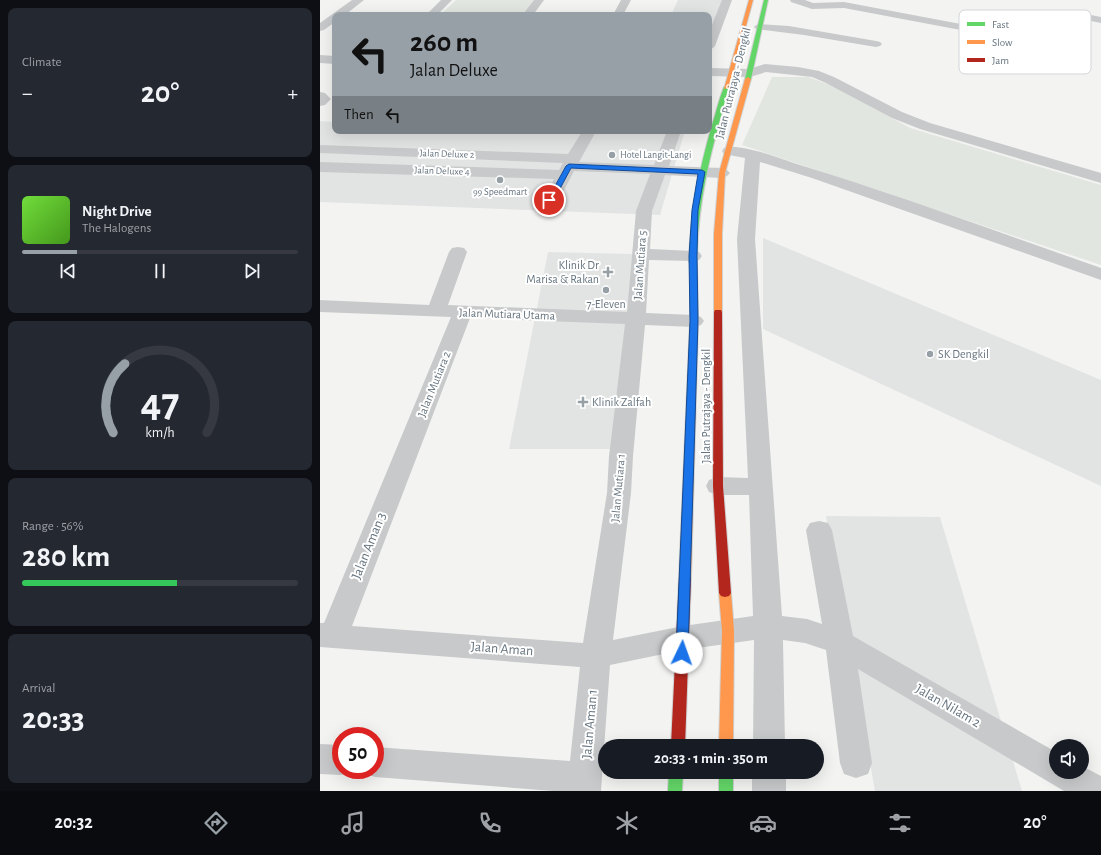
<!DOCTYPE html>
<meta charset="utf-8">
<style>
body{margin:0;font-family:"Alegreya Sans",sans-serif;background:#242831;color:#f1f3f6;height:100vh;display:flex;flex-direction:column;font-size:15px;white-space:nowrap}
*{box-sizing:border-box;margin:0}
p{font-size:13px;color:#9ea1a6}
.icon{flex:none;width:22px;height:22px;fill:none;stroke:currentColor;stroke-width:2;stroke-linecap:round;stroke-linejoin:round}
.map{position:relative;flex:1;overflow:hidden}
.sheet{display:flex;flex-direction:column;gap:8px;padding:8px;background:#0d0f14;width:320px}
.sheet>*{flex:none}
.guide{position:absolute;left:12px;top:12px;width:380px;height:122px;border-radius:8px;box-shadow:0 4px 16px #0002;background:#97a0a7;color:#111;overflow:hidden}
.fabs{position:absolute;left:729px;top:739px;display:grid;gap:8px}
.fabs a{display:grid;place-items:center;width:40px;height:40px;border-radius:50%;background:#171b24;box-shadow:0 4px 16px #0002;font-size:20px}
.speed{position:absolute;left:12px;top:727px;display:flex;gap:8px;font-size:20px;font-weight:700;text-align:center}
.speed>*{display:grid;place-content:center;width:52px;height:52px;border-radius:50%;background:#171b24;box-shadow:0 4px 16px #0002;line-height:1}
.speed .limit{border:6px solid #d22;background:#fff;color:#111}
.pin{position:absolute;display:grid;place-items:center;width:34px;height:34px;color:#fff;margin:-17px;border:2px solid #fff;border-radius:50%;box-shadow:0 1px 4px #0007}
.me{position:absolute;width:44px;margin:-22px;rotate:3deg;stroke-linejoin:round;filter:drop-shadow(0 0 3px #0008)}
.turn{display:flex;align-items:center;gap:14px;height:84px;padding:0 12px;font-size:18px}
.turn .icon{width:52px;height:52px;stroke-width:2.5}
.turn b{display:block;font-size:28px;line-height:34px}
.then{display:flex;align-items:center;height:38px;padding:0 12px;background:#0003;gap:8px;font-size:15px}
.big{font-size:30px;font-weight:700;line-height:1.1}
.sheet .tile{flex:1;display:flex;flex-direction:column;justify-content:center;gap:6px;min-width:0;padding:0 14px;border-radius:8px;background:#242831}
.sheet .dial{align-items:center;gap:0}
.dial svg{height:104px;overflow:visible;fill:none;stroke:#363941;stroke-width:7;stroke-linecap:round;text-anchor:middle}
.dial text{fill:#f1f3f6;stroke:none}
.song{display:flex;align-items:center;gap:12px}
.cover{width:48px;height:48px;border-radius:6px;background:linear-gradient(135deg,hsl(100 70% 55%),hsl(100 70% 35%))}
.played{height:4px;border-radius:2px;background:linear-gradient(90deg,#97a0a7 20%,#363941 20%)}
.keys{display:flex;justify-content:space-around;direction:ltr}
.heat{display:flex;justify-content:space-between;align-items:center;font-size:22px;direction:ltr}
.charge{height:6px;border-radius:3px;background:linear-gradient(90deg,#34c759 56%,#363941 0)}
.trip{position:absolute;left:278px;top:739px;width:226px;height:40px;border-radius:20px;background:#171b24;box-shadow:0 4px 16px #0002;font-weight:700;line-height:40px;text-align:center}
.dock{display:flex;height:64px;justify-content:space-around;align-items:center;background:#090b0e;color:#9ea1a6}
.dock .icon{width:28px;height:28px}
.dock .active{color:#97a0a7}
.dock b{font-size:18px;color:#f1f3f6}
main{display:flex;flex:1;min-height:0}
.map>svg:first-child{display:block}
.built{fill:#e2e3e3}
.green{fill:#e2e6e0}
.lines{fill:none;stroke-linecap:round;stroke-linejoin:round}
.fast-casing{stroke:#cfd0d0;stroke-width:2}
.slow-casing{stroke:#cfd0d0;stroke-width:2}
.jam-casing{stroke:#cfd0d0;stroke-width:2}
.street{fill:#c8c9ca;fill-rule:evenodd}
.fast{fill:#63d668;fill-rule:evenodd}
.slow{fill:#ff974d;fill-rule:evenodd}
.jam{fill:#b3261e;fill-rule:evenodd}
.route{fill:#1a73e8;stroke:#114b97}
.poi-dot{fill:#97a0a7;stroke:#fff;stroke-width:1.5}
.labels{text-anchor:middle;dominant-baseline:central;stroke-width:4;stroke-linejoin:round;paint-order:stroke}
.far-street-label{font-size:10px;fill:#66747f;stroke:#fff}
.far-poi-label{font-size:10px;fill:#66747f;stroke:#fff;text-anchor:start}
.street-label{font-size:12px;fill:#66747f;stroke:#fff}
.poi-label{font-size:12px;fill:#66747f;stroke:#fff;text-anchor:start}
.near-street-label{font-size:14px;fill:#66747f;stroke:#fff}
.key{fill:#fff;stroke:#d1d5d9;stroke-width:1}
.key-label{font-size:11px;fill:#66747f}
</style>
<main>
<section class="sheet">
<div class="tile"><p>Climate</p>
<div class="heat"><a>−</a><b class="big">20°</b><a>+</a></div>
</div>
<div class="tile">
<div class="song"><i class="cover"></i><div><b>Night Drive</b><p>The Halogens</p></div></div>
<div class="played"></div>
<div class="keys"><svg class="icon" aria-label="previous" viewBox="0 0 24 24"><path d="M18 5L8 12l10 7zM5 5v14"/></svg><svg class="icon" aria-label="pause" viewBox="0 0 24 24"><path d="M8 5v14M16 5v14"/></svg><svg class="icon" aria-label="next" viewBox="0 0 24 24"><path d="M6 5l10 7-10 7zM19 5v14"/></svg></div>
</div>
<div class="tile dial"><svg viewBox="0 0 100 80">
<path d="M14 69A42 42 0 1 1 86 69"/>
<path d="M14 69A42 42 0 0 1 23 16" stroke="#97a0a7"/>
<text x="50" y="56" font-size="32" font-weight="700">47</text>
<text x="50" y="72" font-size="11">km/h</text>
</svg></div>
<div class="tile"><p>Range · 56%</p><b class="big">280 km</b><div class="charge"></div></div>
<div class="tile"><p>Arrival</p><b class="big">20:33</b></div>
</section>
<div class="map">
<svg width="781" height="791" viewBox="0 0 781 791">
<rect width="100%" height="100%" fill="#f3f3f2"/>
<path class="built" d="M358,0H403L389,35V15H351Z
M0,121L15,122V131H258L364,134L340,215L0,202Z
M443,238L781,380V486L443,329Z
M228,252L314,254L290,449H189Z
M506,516L620,517L702,791H555Z"/>
<path class="green" d="M136,0H214L201,15H120Z
M452,77H488L513,86L590,128L781,185V265L422,145Z"/>
<g class="lines">
<g class="fast-casing">
<path id="fast" d="M444,0H448L431,79L428,81L425,79Z
M404,87L409,88C392,146 377,202 377,262L373,264L369,262C370,215 379,170 392,125C396,113 399,99 404,87Z
M349,772H363L362,791H348Z
M399,772H413V791H399Z"/>
</g>
<g class="slow-casing">
<path id="slow" d="M429,0H433L409,88L404,89Z
M428,77L431,79L405,173L402,234V312L398,314L394,312V234L399,173L425,79Z
M370,260H373L377,262L378,321L371,578L369,581L365,582L361,581L359,578L370,321Z
M405,589L409,590L411,593L414,631L413,746H399L402,631L399,593L401,590Z"/>
</g>
<g class="jam-casing">
<path id="jam" d="M395,310H401L402,312L403,486L411,593L409,596L405,597L401,596L399,593L393,486L394,312Z
M365,574L369,575L371,578L365,746H351L359,578L361,575Z"/>
</g>
<path class="street" d="M32,0H44L25,15H15V22L4,30L0,31V23Z
M121,0H132L117,15H106Z
M214,0H224L213,15H202Z
M301,0H311L303,15H293Z
M402,0H412L395,46L393,48L389,50V32Z
M470,0H485L493,3L524,2L662,28L668,31L662,34L524,8L492,9L471,2Z
M755,12L781,17V23L751,17L750,15L751,13Z
M440,24L469,26L556,41L560,42L562,44L560,46L556,47L484,35L436,29L434,27L436,25Z
M0,55L15,56V64L0,63Z
M445,64L478,67L499,71L514,77L582,112L610,123L781,173V183L600,129L572,118L506,83L492,77L446,72L430,77L389,76V68L429,69Z
M0,92L5,93L11,99L5,105L0,106Z
M260,131H272L274,135L259,162L334,165L347,131H361L349,166L402,168L407,170L410,173L407,176L402,178L345,175L332,211L330,249L373,251L379,252L382,256L379,260L373,261L329,260L326,313L374,315L381,317L384,321L381,325L374,327L325,325L313,456L311,493L293,640L363,626L433,616L429,495H398L389,492L386,486L389,480L398,477L428,478L417,239L425,158L404,154L402,151L404,148C422,143 461,159 480,165C581,196 681,233 781,268V280L492,178L440,162L435,239L462,616L487,619L502,624L486,530L490,523L499,521L508,523L512,530L533,636L736,752V772H762V766L781,776V791H744L538,669L552,763L548,774L536,778L524,774L520,763L506,650L485,643L463,640L465,746H433L434,640L363,650L290,665L281,791H233L55,777L43,773L42,770H55V747L250,761L260,667L0,647V623H4L131,317L0,312V300L109,305L129,252L132,248L138,247L144,248L147,252L128,305L307,312L316,211L330,174L254,171L238,202L224,206L218,204L216,201L218,198L226,196L234,179L0,172V162L239,170L243,163L0,153V145L248,154L260,135ZM150,318L305,324L289,456L287,493L263,643L32,626Z
M0,744L21,745V770L33,771L21,775L0,774Z
M432,772H466V791H432Z"/>
<use href="#fast" class="fast"/>
<use href="#slow" class="slow"/>
<use href="#jam" class="jam"/>
</g>
<path class="route" d="M249,164L382,170L385,172L378,210L377,256L378,321L368,653L367,657L362,658L358,657L356,653L370,321L369,256L372,210L378,174L251,168L234,200L226,202L225,200L229,197L246,166Z"/>
<g class="poi-dot">
<circle cx="292" cy="155" r="4"/>
<circle cx="180" cy="180" r="4"/>
<path d="M286 266h4v4h4v4h-4v4h-4v-4h-4v-4h4z"/>
<circle cx="286" cy="290" r="4"/>
<circle cx="610" cy="354" r="4"/>
<path d="M261 396h4v4h4v4h-4v4h-4v-4h-4v-4h4z"/>
</g>
<g class="labels">
<g class="far-street-label">
<text transform="translate(127 154) rotate(2)">Jalan Deluxe 2</text>
<text transform="translate(122 171) rotate(2)">Jalan Deluxe 4</text>
</g>
<g class="far-poi-label">
<text x="300" y="155">Hotel Langit-Langi</text>
<text x="180" y="192" text-anchor="middle">99 Speedmart</text>
</g>
<g class="street-label">
<text transform="translate(413 83) rotate(-76)">Jalan Putrajaya - Dengkil</text>
<text transform="translate(320 265) rotate(-86)">Jalan Mutiara 5</text>
<text transform="translate(187 314) rotate(2)">Jalan Mutiara Utama</text>
<text transform="translate(114 384) rotate(-68)">Jalan Mutiara 2</text>
<text transform="translate(386 406) rotate(-90)">Jalan Putrajaya - Dengkil</text>
<text transform="translate(298 488) rotate(-85)">Jalan Mutiara 1</text>
</g>
<g class="poi-label">
<text x="279" y="265" text-anchor="end">Klinik Dr<tspan x="279" dy="14">Marisa &amp; Rakan</tspan></text>
<text x="286" y="304" text-anchor="middle">7-Eleven</text>
<text x="618" y="354">SK Dengkil</text>
<text x="272" y="402">Klinik Zalfah</text>
</g>
<g class="near-street-label">
<text transform="translate(49 546) rotate(-68)">Jalan Aman 3</text>
<text transform="translate(182 649) rotate(4)">Jalan Aman</text>
<text transform="translate(628 706) rotate(30)">Jalan Nilam 2</text>
<text transform="translate(270 724) rotate(-85)">Jalan Aman 1</text>
</g>
</g>
<rect x="639" y="10" width="132" height="64" rx="6" class="key"/>
<rect x="647" y="22" width="18" height="4" fill="#63d668"/>
<rect x="647" y="40" width="18" height="4" fill="#ff974d"/>
<rect x="647" y="58" width="18" height="4" fill="#b3261e"/>
<g class="key-label">
<text x="672" y="28">Fast</text>
<text x="672" y="46">Slow</text>
<text x="672" y="64">Jam</text>
</g>
</svg>
<div class="fabs">
<a><svg class="icon" aria-label="sound" viewBox="0 0 24 24"><path d="M4 9h4l5-4v14l-5-4H4zM17 9q2 3 0 6"/></svg></a>
</div>
<div class="speed"><div class="limit">50</div></div>
<div class="pin" style="left:229px;top:200px;background:#d93025"><svg class="icon" aria-label="arrive" viewBox="0 0 24 24"><path d="M6 21V4h12l-3 4 3 4H6"/></svg></div>
<svg class="me" style="left:362px;top:653px" viewBox="-20 -20 40 40"><circle r="19" fill="#fff"/><path d="M0-13L10 11 0 6-10 11z" fill="#1a73e8"/></svg>
<div class="trip">20:33 · 1 min · 350 m</div>
<div class="guide">
<div class="turn"><svg class="icon" aria-label="left" viewBox="0 0 24 24"><path d="M17 20v-9H6M10 6l-5 5 5 5"/></svg><div><b>260 m</b>Jalan Deluxe</div></div>
<div class="then">Then<svg class="icon" aria-label="left" viewBox="0 0 24 24"><path d="M17 20v-9H6M10 6l-5 5 5 5"/></svg></div>
</div>
</div>
</main>
<nav class="dock">
<b>20:32</b>
<svg class="icon active" aria-label="directions" viewBox="0 0 24 24"><path d="M12 3l9 9-9 9-9-9zM9 14v-3h6M13 9l2 2-2 2"/></svg>
<svg class="icon" aria-label="music" viewBox="0 0 24 24"><path d="M9 18V5l10-2v13"/><circle cx="6" cy="18" r="3"/><circle cx="16" cy="16" r="3"/></svg>
<svg class="icon" aria-label="phone" viewBox="0 0 24 24"><path d="M5 4h4l2 5-3 2q2 4 5 5l2-3 5 2v4C11 20 4 13 5 4z"/></svg>
<svg class="icon" aria-label="climate" viewBox="0 0 24 24"><path d="M12 3v18M4 7l16 10M4 17L20 7"/></svg>
<svg class="icon" aria-label="car" viewBox="0 0 24 24"><path d="M5 17H2v-5l4-1 3-4h7l3 4 3 1v5h-3M9 17h6M6 11h13"/><circle cx="7" cy="17" r="2"/><circle cx="17" cy="17" r="2"/></svg>
<svg class="icon" aria-label="filters" viewBox="0 0 24 24"><path d="M4 7h16M4 17h16"/><circle cx="9" cy="7" r="2"/><circle cx="15" cy="17" r="2"/></svg>
<b>20°</b>
</nav>
